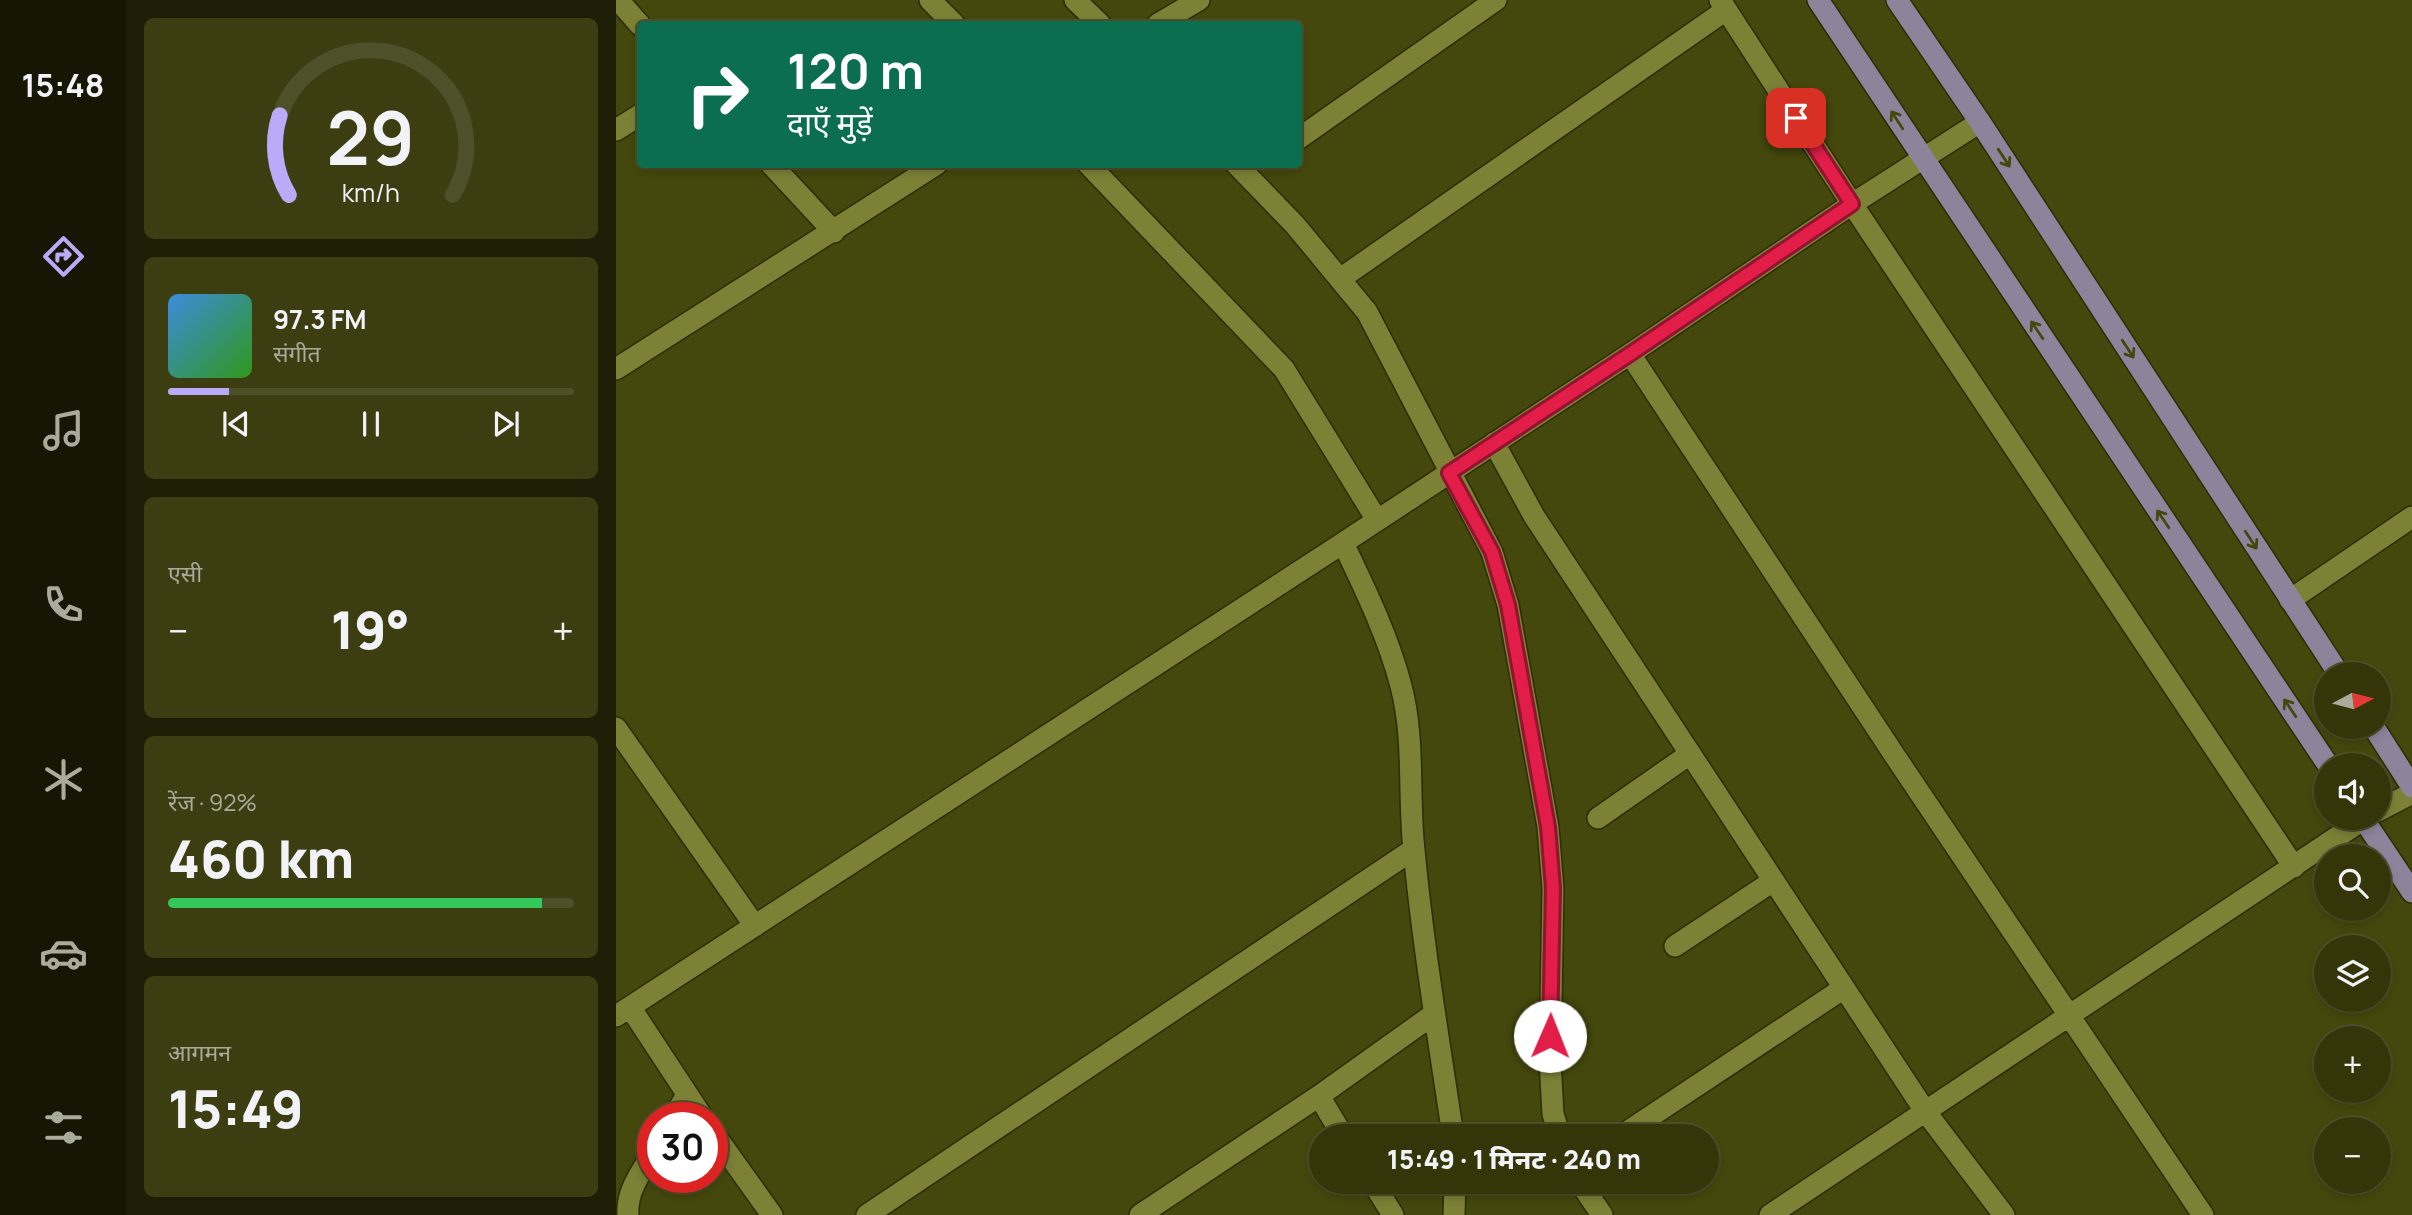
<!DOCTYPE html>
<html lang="hi">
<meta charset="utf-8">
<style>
body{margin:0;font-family:Manrope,"Noto Sans Devanagari",sans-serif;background:#3c3e12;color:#f1f3f6;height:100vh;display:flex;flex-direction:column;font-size:26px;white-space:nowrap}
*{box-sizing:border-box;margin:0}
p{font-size:23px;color:#a9ab9c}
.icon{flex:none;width:38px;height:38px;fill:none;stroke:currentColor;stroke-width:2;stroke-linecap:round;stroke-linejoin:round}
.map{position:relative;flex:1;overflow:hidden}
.drawer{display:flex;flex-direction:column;gap:18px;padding:18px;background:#1d1e05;width:490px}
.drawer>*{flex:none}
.top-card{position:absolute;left:21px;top:21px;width:665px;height:147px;border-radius:7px;box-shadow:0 4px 10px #0003,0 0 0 2px #4e502a;background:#0b6e4f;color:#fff;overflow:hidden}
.needle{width:46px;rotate:83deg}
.tools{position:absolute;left:1698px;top:662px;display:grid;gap:14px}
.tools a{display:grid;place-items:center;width:77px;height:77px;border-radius:50%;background:#343609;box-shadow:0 4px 10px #0003,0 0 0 2px #4e502a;font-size:35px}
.speed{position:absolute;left:21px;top:1102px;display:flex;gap:14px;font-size:35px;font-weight:700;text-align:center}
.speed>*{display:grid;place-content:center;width:91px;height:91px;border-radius:50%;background:#343609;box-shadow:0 4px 10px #0003,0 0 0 2px #4e502a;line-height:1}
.speed .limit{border:10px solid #d22;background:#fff;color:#111}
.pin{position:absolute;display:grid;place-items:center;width:60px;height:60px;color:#fff;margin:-30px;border-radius:14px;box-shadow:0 4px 10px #0006}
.me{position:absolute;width:77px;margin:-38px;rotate:1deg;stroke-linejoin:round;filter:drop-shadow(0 0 5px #0008)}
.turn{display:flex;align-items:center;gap:24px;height:147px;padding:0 35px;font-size:32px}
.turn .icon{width:91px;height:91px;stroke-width:2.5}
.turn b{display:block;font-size:49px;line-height:60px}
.big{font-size:52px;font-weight:800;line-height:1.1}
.drawer .card{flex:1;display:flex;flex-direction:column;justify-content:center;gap:10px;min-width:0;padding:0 24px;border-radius:10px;background:#3c3e12}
.drawer .dial{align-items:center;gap:0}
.dial svg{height:182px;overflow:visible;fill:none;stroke:#4e502a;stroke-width:7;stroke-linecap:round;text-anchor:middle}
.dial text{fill:#f1f3f6;stroke:none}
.song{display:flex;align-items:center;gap:21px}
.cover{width:84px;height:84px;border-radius:10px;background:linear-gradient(135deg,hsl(210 70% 55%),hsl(110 70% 35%))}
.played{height:7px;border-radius:4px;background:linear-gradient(90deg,#b9abf7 15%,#4e502a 15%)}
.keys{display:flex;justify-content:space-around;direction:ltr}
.heat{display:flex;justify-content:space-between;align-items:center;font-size:38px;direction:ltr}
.charge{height:10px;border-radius:5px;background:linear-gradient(90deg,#34c759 92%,#4e502a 0)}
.trip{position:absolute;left:693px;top:1124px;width:410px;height:70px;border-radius:35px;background:#343609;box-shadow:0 4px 10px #0003,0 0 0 2px #4e502a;font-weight:800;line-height:70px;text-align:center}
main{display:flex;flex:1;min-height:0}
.tab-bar{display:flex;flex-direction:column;width:126px;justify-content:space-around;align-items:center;background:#151604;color:#a9ab9c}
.tab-bar .icon{width:49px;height:49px}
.tab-bar .active{color:#b9abf7}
.tab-bar b{font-size:32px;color:#f1f3f6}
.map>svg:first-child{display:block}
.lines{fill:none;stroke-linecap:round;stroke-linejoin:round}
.minor-casing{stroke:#2b2d04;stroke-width:24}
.major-casing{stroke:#2b2d04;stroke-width:24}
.minor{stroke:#7c8136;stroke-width:21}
.major{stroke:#8d849b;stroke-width:21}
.oneway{stroke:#45480c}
.route-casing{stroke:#92132f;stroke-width:18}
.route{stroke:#e11d48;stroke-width:12}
</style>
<main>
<nav class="tab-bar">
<b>15:48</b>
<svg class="icon active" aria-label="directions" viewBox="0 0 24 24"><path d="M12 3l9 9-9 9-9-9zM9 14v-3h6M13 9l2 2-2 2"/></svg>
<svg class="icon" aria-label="music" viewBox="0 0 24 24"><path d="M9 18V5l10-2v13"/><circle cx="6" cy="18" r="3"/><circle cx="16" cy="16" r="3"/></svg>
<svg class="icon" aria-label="phone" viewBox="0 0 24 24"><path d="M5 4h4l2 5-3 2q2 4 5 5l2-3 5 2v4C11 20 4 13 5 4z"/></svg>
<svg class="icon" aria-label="climate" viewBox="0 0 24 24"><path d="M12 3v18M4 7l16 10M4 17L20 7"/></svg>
<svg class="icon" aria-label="car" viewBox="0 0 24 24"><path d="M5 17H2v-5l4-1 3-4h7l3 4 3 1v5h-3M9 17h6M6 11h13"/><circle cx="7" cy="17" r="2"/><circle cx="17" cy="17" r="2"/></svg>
<svg class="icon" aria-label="filters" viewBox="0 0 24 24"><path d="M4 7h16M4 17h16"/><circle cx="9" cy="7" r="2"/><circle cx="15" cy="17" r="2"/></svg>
</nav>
<section class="drawer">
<div class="card dial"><svg viewBox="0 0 100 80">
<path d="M14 69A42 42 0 1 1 86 69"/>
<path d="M14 69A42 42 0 0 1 10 34" stroke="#b9abf7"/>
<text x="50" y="56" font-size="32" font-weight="700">29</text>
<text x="50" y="72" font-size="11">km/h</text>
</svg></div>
<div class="card">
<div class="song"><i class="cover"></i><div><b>97.3 FM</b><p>संगीत</p></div></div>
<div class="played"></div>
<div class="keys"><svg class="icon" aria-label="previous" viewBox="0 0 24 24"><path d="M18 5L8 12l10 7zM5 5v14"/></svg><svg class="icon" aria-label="pause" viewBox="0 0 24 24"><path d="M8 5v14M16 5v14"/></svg><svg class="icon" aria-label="next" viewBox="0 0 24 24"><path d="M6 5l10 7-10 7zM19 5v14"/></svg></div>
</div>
<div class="card"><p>एसी</p>
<div class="heat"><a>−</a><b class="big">19°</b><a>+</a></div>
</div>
<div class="card"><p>रेंज · 92%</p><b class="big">460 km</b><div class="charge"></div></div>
<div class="card"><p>आगमन</p><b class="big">15:49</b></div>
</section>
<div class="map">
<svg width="1796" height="1215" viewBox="0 0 1796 1215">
<rect width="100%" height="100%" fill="#45480c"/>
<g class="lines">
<g class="minor-casing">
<path id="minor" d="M2,0L24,25
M314,0L338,24
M459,0L484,24
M1104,0L1236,204L1678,867
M542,24L583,0
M0,130L24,115
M682,139L880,0
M155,164L218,232
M472,164L668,369L761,520
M620,164L679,225L751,312L876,552L892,605L932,827L937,889L934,1061L937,1114L944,1136
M724,279L1110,10
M1014,354L1277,753L1587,1215
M0,369L321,164
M878,443L918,516L1309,1111L1388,1215
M727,543C749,589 772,636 785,686C799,739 792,796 798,850C807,946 823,1041 837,1136
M1674,600L1796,517
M0,728L139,926
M1762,811L1796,793
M982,818L1074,754
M1059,946L1157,881
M14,1007L87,1118
M0,1016L727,543L1014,354L1236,204L1364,122
M703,1096L727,1136
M57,1118L71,1095
M96,1131L156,1215
M1005,1136L1228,988
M756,1181L777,1215
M963,1181L986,1215
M12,1215C10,1192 25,1172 37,1153
M251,1215L798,849
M524,1215L703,1096L818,1014
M838,1215L839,1181
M1154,1215L1751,817"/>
</g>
<g class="major-casing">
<path id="major" d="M1202,0L1712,765
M1281,0L1364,122L1723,674
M1757,726L1796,787
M1746,817L1796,892"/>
</g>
<use href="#minor" class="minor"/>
<use href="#major" class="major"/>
</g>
<defs><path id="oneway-shaft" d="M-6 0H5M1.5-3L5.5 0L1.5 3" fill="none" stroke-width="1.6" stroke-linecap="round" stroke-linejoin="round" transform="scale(1.75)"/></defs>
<g class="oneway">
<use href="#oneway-shaft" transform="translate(1281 120) rotate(-123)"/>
<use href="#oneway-shaft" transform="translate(1388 158) rotate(57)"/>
<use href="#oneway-shaft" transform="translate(1421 330) rotate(-124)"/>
<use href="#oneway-shaft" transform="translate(1512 349) rotate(57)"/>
<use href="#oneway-shaft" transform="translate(1547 519) rotate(-124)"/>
<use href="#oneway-shaft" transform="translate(1635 540) rotate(57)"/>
<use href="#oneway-shaft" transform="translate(1674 708) rotate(-124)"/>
</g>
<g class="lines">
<g class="route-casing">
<path id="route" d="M934,1036L937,888L932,827L892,605L876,552L833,473L1014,354L1236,204L1180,118"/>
</g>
<use href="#route" class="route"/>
</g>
</svg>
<div class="tools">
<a><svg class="needle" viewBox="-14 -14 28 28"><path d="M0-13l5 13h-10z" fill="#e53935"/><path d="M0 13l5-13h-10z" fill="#a9ab9c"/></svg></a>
<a><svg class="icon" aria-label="sound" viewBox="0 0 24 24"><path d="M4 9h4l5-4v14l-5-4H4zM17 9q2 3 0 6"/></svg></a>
<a><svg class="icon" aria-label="search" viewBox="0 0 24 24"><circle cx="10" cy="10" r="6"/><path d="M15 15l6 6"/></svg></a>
<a><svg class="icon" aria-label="layers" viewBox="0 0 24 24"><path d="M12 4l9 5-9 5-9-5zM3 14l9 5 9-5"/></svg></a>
<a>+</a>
<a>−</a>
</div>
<div class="speed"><div class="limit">30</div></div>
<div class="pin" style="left:1180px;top:118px;background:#d93025"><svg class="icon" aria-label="arrive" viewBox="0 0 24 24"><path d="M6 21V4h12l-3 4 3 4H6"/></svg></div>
<svg class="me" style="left:934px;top:1036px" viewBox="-20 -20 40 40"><circle r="19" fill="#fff"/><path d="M0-13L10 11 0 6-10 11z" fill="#e11d48"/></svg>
<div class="trip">15:49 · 1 मिनट · 240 m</div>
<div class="top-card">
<div class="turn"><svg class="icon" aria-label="right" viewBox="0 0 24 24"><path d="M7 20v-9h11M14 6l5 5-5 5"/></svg><div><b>120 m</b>दाएँ मुड़ें</div></div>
</div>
</div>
</main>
